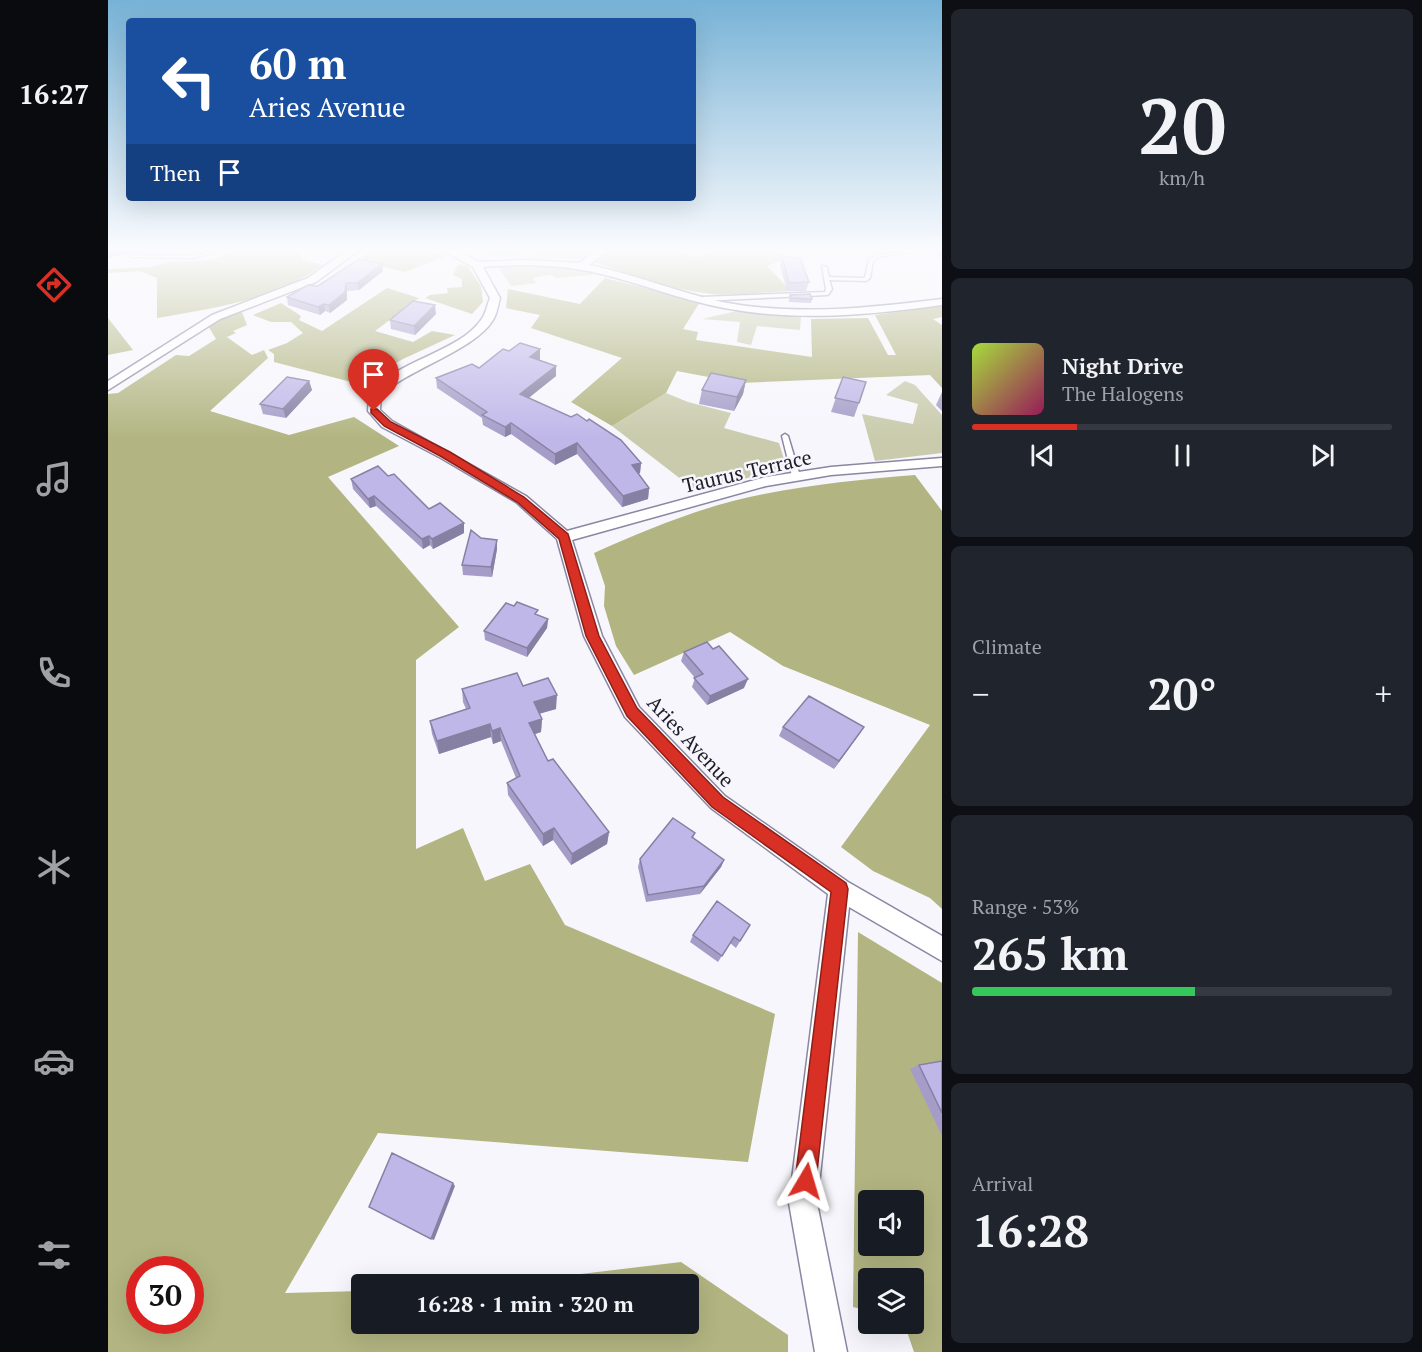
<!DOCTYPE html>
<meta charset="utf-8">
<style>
body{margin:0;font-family:"PT Serif",serif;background:#20242c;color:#f1f3f6;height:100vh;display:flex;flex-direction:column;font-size:22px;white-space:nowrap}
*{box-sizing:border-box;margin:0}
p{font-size:20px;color:#9ea1a6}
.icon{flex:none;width:33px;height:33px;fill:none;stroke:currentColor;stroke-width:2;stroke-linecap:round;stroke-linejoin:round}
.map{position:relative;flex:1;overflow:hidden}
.panel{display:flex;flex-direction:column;gap:9px;padding:9px;background:#0d0f14;width:480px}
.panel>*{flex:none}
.hud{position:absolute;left:18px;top:18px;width:570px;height:183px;border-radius:6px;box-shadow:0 6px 24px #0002;background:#1a4fa0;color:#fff;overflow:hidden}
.buttons{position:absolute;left:750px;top:1190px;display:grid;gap:12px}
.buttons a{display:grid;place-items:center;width:66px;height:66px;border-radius:6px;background:#171b24;box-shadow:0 6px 24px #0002;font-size:30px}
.speed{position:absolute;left:18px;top:1256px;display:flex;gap:12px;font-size:30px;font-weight:700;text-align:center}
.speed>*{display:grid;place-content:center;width:78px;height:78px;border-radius:50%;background:#171b24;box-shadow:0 6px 24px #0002;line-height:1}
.speed .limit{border:9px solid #d22;background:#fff;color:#111}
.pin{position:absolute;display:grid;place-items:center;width:51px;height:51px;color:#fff;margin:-62px -26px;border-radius:50% 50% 50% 0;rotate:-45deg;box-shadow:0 0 6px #0007}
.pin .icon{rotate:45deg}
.me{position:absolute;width:66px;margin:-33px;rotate:7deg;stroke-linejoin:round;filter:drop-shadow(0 0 4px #0008)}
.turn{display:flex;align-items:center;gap:21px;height:126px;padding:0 24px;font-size:27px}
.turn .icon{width:78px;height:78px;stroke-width:2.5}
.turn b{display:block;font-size:42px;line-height:51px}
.then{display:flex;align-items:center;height:57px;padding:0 24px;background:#0003;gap:12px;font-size:22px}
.big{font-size:45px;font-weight:800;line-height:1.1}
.panel .tile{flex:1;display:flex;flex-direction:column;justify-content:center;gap:9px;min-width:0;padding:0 21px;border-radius:9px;background:#20242c}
.panel .dial{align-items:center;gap:0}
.dial b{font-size:78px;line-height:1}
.song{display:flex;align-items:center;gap:18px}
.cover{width:72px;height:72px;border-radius:9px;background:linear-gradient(135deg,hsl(80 70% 55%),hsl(330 70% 35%))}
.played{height:6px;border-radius:3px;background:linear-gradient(90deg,#d93025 25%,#363941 25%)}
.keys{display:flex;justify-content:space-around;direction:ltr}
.heat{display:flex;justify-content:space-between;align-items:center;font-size:33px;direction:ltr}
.charge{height:9px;border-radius:4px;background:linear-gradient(90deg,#34c759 53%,#363941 0)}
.trip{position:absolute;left:243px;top:1274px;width:348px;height:60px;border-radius:6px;background:#171b24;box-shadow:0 6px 24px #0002;font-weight:800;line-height:60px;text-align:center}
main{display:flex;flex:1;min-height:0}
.dock{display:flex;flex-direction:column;width:108px;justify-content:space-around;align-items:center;background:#090b0e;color:#9ea1a6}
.dock .icon{width:42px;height:42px}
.dock .selected{color:#d93025}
.dock b{font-size:27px;color:#f1f3f6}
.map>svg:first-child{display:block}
.green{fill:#c9cbac}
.forest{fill:#b2b581;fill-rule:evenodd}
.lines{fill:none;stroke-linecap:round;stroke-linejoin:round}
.service-casing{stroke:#8b86a2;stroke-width:3}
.minor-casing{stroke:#8b86a2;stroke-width:3}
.service{fill:#fff;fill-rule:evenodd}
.minor{fill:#fff;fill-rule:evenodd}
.wall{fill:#a59dc8}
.shaded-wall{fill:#8680a3}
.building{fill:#c0b7e9;stroke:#8680a3;stroke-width:1.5}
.route{fill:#d93025;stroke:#8d1f18;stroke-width:1.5}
.labels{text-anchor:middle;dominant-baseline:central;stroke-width:5;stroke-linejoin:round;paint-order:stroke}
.street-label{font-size:20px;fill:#1e1c27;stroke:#f7f6fc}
</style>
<main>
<nav class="dock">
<b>16:27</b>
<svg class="icon selected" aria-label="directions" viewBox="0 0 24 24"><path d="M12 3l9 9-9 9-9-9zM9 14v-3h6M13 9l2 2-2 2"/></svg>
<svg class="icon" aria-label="music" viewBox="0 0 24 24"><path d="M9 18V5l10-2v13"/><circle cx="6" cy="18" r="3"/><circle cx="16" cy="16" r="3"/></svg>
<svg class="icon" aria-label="phone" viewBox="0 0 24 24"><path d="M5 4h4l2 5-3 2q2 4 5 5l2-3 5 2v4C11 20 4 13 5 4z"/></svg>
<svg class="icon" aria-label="climate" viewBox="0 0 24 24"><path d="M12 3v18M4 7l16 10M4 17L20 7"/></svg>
<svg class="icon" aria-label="car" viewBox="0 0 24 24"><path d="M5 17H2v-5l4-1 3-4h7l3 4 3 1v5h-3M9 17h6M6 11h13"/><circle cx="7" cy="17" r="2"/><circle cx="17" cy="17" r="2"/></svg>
<svg class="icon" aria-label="filters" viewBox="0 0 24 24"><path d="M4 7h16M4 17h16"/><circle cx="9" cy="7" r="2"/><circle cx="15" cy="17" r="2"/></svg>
</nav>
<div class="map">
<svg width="834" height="1352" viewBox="0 0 834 1352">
<rect width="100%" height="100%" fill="#f7f6fc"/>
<path class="green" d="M377,250H492L479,259L423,258L427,254L417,252L412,256H377Z
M439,264L486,272L484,275L448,278L443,275L424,278L429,283L403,286L391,268L393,265Z
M633,310L693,316L692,330L649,326L643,345L629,342L632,322L594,319Z
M797,381L807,385L834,415V453L767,461L754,414L805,424L810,404L778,395Z
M558,393L580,402L623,413L616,428L671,443L679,469L587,490L504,426Z"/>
<path class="forest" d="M131,250H183L193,255L194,260L215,265C167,300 106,308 49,318V278L32,271L0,273V269L42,267L62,262L103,260Z
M262,250H321L338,256L297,272L251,261Z
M505,250H569L588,257L605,250H669L675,260L659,266L683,291C657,292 629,296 604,294C563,290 525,276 487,262Z
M350,265L359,266L373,286L375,302L364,314L317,298L322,295L340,293L339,288L354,287V279L345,275Z
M497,278L592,302L575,329L590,332L588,340L704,357L703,319L760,318L780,355H788L767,315L834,306V317L825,319L834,325V388L822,375L632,383L569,371L558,393L504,426L463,402L514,358L423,328L432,315L398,308L400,289L472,304Z
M279,288L311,298L267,331L305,342L324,331L347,335L295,359L251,384L166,362V354L160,350L179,343L195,333L183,322H163L145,315L173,303L193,316L191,320L214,331Z
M134,312L139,325L125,331L128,333L119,337L144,355L156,350L160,358L102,411L181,435L246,417L291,446L220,477L351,627L308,660V849L355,828L377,881L422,864L457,925L667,1014L640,1162L270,1133L177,1293L253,1291L254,1323H580V1284H389L573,1262L680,1335V1352H0V394L10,393L68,355L81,356L108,339L99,324ZM32,1269H82V1320H32Z
M0,318L25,350L0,355Z
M807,475L834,511V909L822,898L765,871L733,847L822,725L675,666L622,632L526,675L508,646L496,606L497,586L486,553C540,529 597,505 656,494C706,484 757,479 807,475Z
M750,932L834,983V1352H806L796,1323H806V1278H760V1311L745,1307ZM760,1200H806V1245H760Z"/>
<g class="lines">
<g class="service-casing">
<path id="service" d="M110,250H120L84,258L24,257L22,256L24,255L84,256Z
M801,250H815L770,257L765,261L762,278L758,281L721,280L724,289L721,294L719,295L594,301L591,299L594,297L717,292L718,289L714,266L719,267L721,277L755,278L757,277L761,260L769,255Z
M677,434L680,436L692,476L690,478H686L684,476L674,436Z"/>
</g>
<g class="minor-casing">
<path id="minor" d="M239,250H251L208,282L112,319L0,390V381L104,315L200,278Z
M334,250H347L371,262L419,260L471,263L489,250H501L481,265C526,274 569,292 614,302C687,316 761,308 834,299V305C762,315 689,322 616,308C573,300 532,283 489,273C452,264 413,264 375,267L392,298C390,305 389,314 385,320C367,350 302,368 273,395L272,410L284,421L418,496L459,531L658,477L723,467L834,458V466L723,475L658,486L464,540L494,636L531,707L617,796L740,882L834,936V961L741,907L709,1203L739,1352H707L681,1203L720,894L603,808L517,717L476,636L449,539L408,502L333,458L274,427L260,411L261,394C287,361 351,352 373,320C378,314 379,305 382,298L365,267Z"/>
</g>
<use href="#service" class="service"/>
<use href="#minor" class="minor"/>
</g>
<path class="wall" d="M825,250H834V260Z
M674,256L701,282L698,291H679L672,265Z
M275,271L251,290L239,291V300L222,313L217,311L212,315L180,305L179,297L210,286Z
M682,295L704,299L703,303L681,302V299Z
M328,314L307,335L283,329L282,320Z
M432,349V359L430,360L448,366V376L420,398L533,463L532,473L530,474L541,488L540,499L514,507L469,454L447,465L403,434L397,437L375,425L374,418L329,388L328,378L371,368L401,351Z
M735,377L751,403L746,417L723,412Z
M638,380L635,394L626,411L591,404L594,390Z
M201,381L204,390L178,418L155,414L152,404Z
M834,392V411L828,405Z
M280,476L321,509L356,533L325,549L322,545L315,549L268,506L262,508L245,489L243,479Z
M373,538L389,540V549L384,577L355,575L354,565Z
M430,615L440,619L439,628L419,657L377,640L376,631Z
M605,649L636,688L599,705L584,687L587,678L573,661L576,652Z
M415,686L448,709L431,714L434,719L433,732L427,734L440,761L501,832L499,844L463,865L445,840L435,846L400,795L399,783L408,778L393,741L385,744L383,737L331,754L324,734L322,721L358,709L355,702L354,689Z
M675,727H756L726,769L671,736Z
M587,833L585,838L616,860L613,867L592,894L538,902L530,867L532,859Z
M642,925L628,948L622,943L610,962L582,942L585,935Z
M834,1061V1136L802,1069L811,1065Z"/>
<path class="shaded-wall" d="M15,250H42L24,253L0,258V254Z
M274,264L275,271L251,290L249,283Z
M238,283L239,291V300L222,313L221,305Z
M216,304L217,311L212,315L210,307Z
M327,305L328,314L307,335L306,326Z
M432,349V359L422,367V357Z
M448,366V376L412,405V394Z
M638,380L635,394L626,411L629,397Z
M201,381L204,390L178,418L175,409Z
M403,423V434L397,437V427Z
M469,443V454L447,465V454Z
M533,463L532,473L523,476L524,465Z
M541,488L540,499L514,507L515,496Z
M266,496L268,506L262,508L260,499Z
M356,523V533L325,549L324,539Z
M321,536L322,545L315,549L314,539Z
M389,540V549L384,577L383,567Z
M440,619L439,628L419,657V648Z
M640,679L636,688L599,705L602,696Z
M449,695L448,709L426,715V702Z
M434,719L433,732L421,736V723Z
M382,724L383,737L331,754L329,741Z
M756,727L750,736L726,769L731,761Z
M392,728L393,741L385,744L384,731Z
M446,828L445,840L435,846V834Z
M501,832L499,844L463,865L464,854Z
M616,860L613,867L592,894L596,886Z
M345,1183L347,1186L326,1240L323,1239Z"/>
<path class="building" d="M0,250H15L0,254Z
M674,256L692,258L701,282L681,283Z
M251,259L274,264L249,283H238L237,292L221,305L216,304L210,307L179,297L200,285L210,286Z
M702,294L704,299L683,298L682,295Z
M305,301L327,305L306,326L282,320Z
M412,343L432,349L422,357L448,366L412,394L463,417L469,414L479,421L481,419L513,440L533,463L524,465L541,488L515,496L469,443L447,454L403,423L397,427L374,415L379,412L328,378L364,364L371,368L395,349L401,351Z
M603,373L638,380L629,397L594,390Z
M179,377L201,381L175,409L152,404Z
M735,377L758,382L751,403L727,398Z
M270,466L280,476L286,474L321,509L332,503L356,523L324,539L321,536L314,539L266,496L260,499L243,479Z
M363,530L373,538L389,540L383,567L354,565Z
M409,602L430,610L427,614L440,619L419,648L376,631L398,603L406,606Z
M599,642L605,649L611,646L640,679L602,696L586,678L595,674L576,652Z
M409,673L415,686L440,678L449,695L426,702L434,719L421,723L440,761L445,759L501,832L464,854L446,828L435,834L399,783L412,776L392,728L384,731L382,724L329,741L322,721L362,708L354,689Z
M701,696L756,727L731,761L675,727Z
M565,818L587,833L584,837L616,860L596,886L540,895L532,859Z
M609,901L642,925L632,941L626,937L614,956L585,935Z
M834,1061V1113L811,1065Z
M284,1153L345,1183L323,1239L261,1207Z"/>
<linearGradient id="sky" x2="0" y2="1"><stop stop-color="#77b2d6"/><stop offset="0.57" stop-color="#fbfbfe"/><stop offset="1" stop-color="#fbfbfe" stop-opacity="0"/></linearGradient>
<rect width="834" height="439" fill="url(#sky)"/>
<path class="route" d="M263,409H269L283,422L342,452L416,497L460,534L491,636L529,708L615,797L738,883L740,889L708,1181L705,1188L698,1192L690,1188L687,1181L723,892L604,807L519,716L478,636L451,539L409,502L334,457L276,426L263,413Z"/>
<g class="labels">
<g class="street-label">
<text transform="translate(639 471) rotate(-13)">Taurus Terrace</text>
<text transform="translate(583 741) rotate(47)">Aries Avenue</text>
</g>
</g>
</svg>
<div class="buttons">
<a><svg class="icon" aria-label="sound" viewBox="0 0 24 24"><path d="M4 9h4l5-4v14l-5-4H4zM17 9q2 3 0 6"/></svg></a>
<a><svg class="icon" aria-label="layers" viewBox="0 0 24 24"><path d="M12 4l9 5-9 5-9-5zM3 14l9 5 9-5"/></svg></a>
</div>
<div class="speed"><div class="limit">30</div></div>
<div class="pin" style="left:266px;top:411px;background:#d93025"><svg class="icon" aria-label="arrive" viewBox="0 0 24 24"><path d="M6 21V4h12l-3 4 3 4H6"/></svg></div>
<svg class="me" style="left:698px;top:1181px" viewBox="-20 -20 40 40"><path d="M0-17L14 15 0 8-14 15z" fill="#d93025" stroke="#fff" stroke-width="4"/></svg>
<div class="trip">16:28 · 1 min · 320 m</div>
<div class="hud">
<div class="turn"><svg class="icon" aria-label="left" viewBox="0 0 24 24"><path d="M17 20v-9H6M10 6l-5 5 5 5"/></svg><div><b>60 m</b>Aries Avenue</div></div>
<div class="then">Then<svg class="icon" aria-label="arrive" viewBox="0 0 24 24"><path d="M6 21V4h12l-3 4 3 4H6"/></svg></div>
</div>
</div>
<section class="panel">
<div class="tile dial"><b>20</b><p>km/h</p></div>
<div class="tile">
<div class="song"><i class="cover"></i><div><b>Night Drive</b><p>The Halogens</p></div></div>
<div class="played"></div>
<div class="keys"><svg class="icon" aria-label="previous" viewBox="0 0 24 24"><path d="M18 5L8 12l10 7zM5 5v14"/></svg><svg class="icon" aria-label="pause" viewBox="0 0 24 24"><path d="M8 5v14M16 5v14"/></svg><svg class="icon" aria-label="next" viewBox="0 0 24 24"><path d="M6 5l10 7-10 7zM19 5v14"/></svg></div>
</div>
<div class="tile"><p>Climate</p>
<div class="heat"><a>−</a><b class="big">20°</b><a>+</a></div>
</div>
<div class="tile"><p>Range · 53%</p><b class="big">265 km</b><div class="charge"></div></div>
<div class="tile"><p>Arrival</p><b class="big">16:28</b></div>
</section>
</main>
